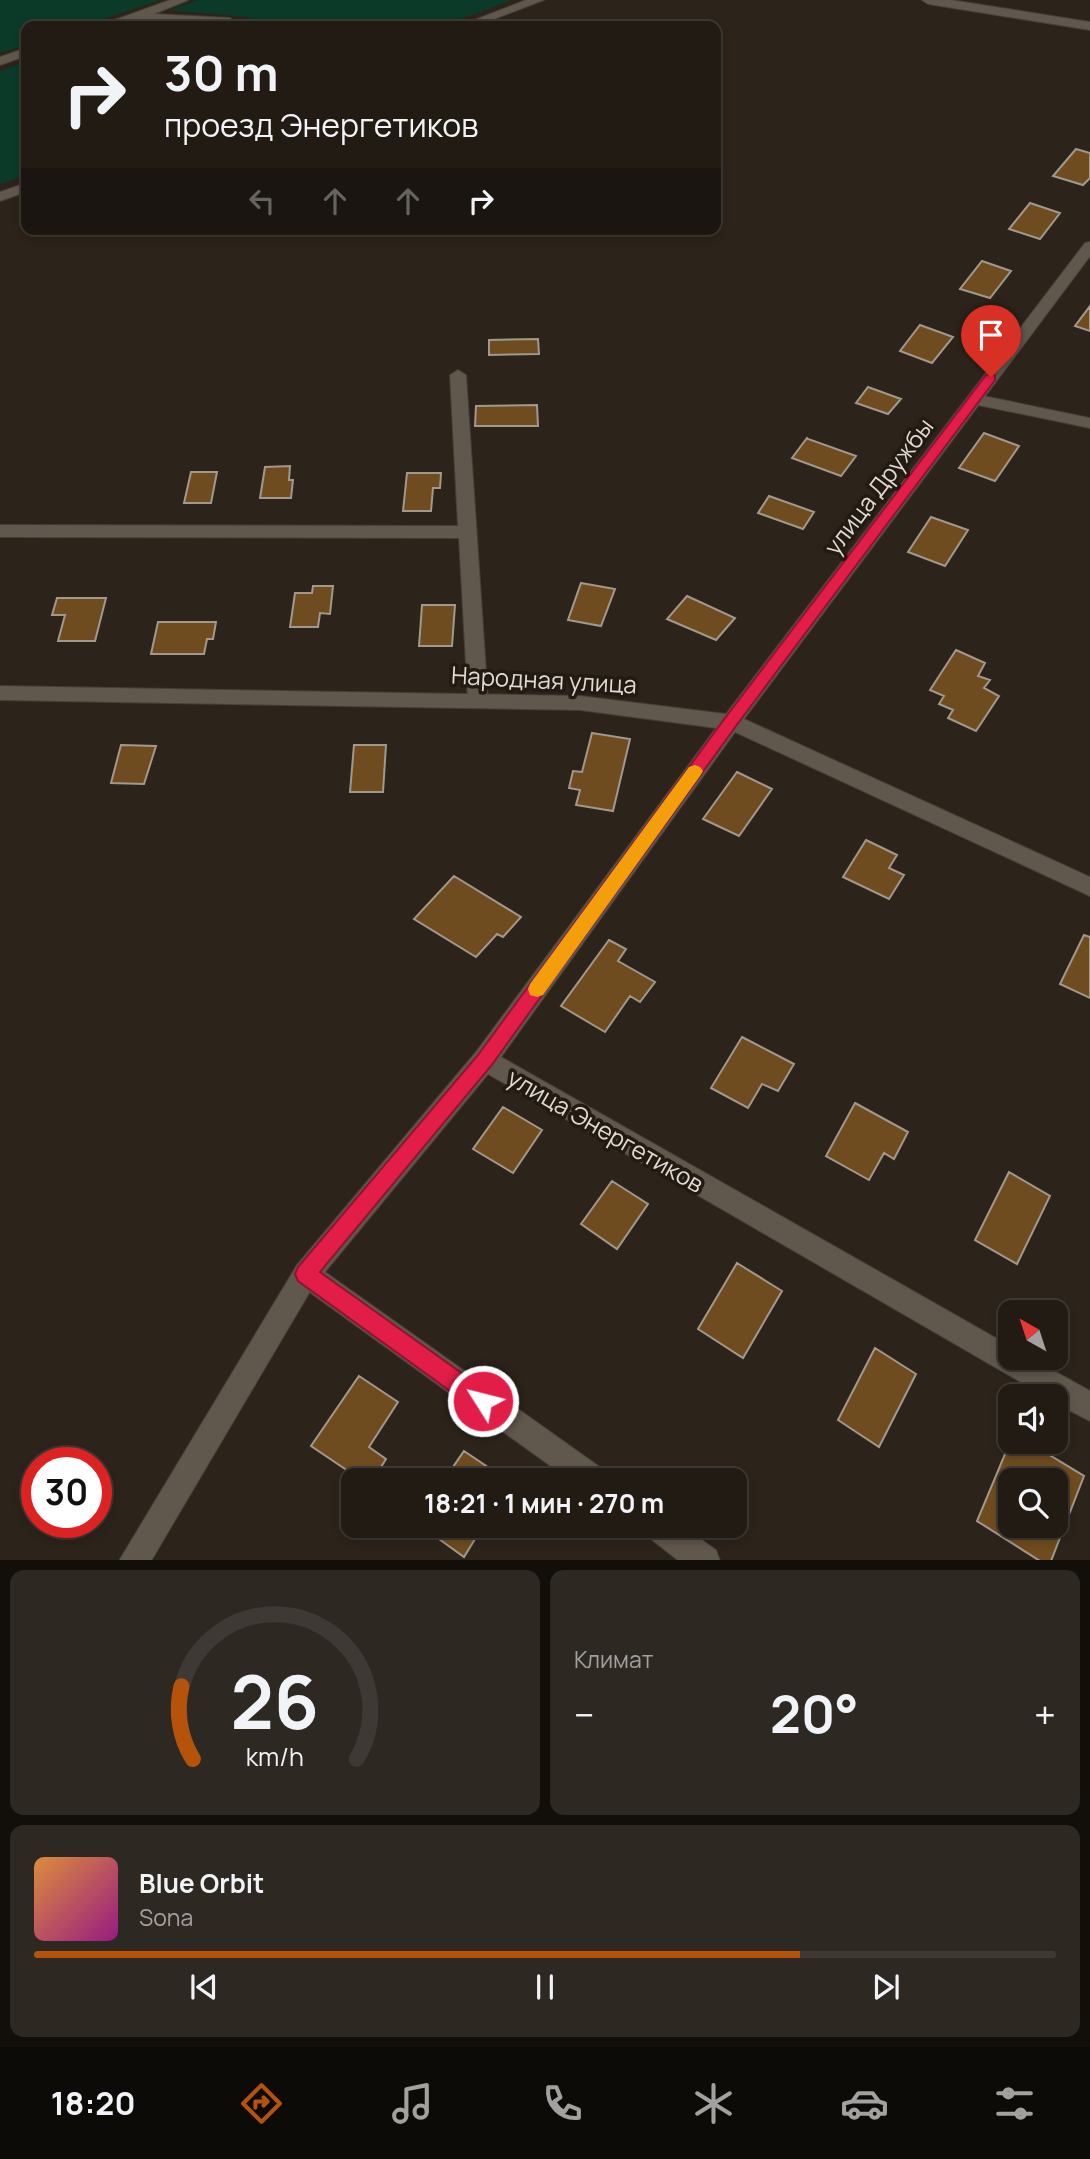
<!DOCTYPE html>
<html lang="ru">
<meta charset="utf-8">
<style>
body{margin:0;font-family:Manrope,sans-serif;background:#2d2822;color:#f1f3f6;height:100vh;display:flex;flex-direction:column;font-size:26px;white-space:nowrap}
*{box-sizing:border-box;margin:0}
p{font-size:23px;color:#a2a1a0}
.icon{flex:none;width:38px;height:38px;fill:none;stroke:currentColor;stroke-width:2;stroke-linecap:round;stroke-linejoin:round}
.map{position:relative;height:1560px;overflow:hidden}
.panel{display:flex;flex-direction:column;gap:10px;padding:10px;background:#120f0b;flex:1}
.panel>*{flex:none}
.guide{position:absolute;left:21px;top:21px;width:700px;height:214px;border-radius:14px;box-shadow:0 4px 10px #0003,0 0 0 2px #3e3934;background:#211b14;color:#f1f3f6;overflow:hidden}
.needle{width:46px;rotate:321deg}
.controls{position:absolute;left:998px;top:1300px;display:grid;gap:14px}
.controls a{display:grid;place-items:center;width:70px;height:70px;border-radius:14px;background:#211b14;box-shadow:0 4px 10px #0003,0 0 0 2px #3e3934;font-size:35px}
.speed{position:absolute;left:21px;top:1447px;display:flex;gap:14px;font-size:35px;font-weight:700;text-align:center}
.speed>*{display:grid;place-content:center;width:91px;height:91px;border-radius:50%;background:#211b14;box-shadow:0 4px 10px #0003,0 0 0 2px #3e3934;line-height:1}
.speed .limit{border:10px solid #d22;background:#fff;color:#111}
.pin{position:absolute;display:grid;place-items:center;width:60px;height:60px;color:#fff;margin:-72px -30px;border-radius:50% 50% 50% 0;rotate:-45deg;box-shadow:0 0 7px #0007}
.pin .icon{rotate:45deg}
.me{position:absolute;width:77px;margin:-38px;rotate:306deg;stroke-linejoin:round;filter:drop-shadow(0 0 5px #0008)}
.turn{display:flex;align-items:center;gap:24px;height:147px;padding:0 28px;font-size:32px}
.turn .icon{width:91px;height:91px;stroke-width:2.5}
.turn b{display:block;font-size:49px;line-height:60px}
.lanes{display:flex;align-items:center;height:66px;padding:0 28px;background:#0003;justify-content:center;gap:35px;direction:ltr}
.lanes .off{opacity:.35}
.big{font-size:52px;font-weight:700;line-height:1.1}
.panel .card{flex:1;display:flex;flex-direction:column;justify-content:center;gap:10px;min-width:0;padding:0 24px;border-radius:14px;background:#2d2822}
.panel .dial{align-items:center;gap:0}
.dial svg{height:182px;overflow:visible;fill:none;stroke:#3e3934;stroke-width:7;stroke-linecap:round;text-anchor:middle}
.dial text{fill:#f1f3f6;stroke:none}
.song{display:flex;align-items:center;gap:21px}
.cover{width:84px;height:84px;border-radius:10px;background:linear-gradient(135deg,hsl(30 70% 55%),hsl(310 70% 35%))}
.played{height:7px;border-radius:4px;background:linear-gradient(90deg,#b45309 75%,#3e3934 75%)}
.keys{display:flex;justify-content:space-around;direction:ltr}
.heat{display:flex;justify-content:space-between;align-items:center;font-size:38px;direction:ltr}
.panel .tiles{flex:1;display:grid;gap:10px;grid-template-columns:1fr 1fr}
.card:last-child{grid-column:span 2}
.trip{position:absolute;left:341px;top:1468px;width:406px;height:70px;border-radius:14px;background:#211b14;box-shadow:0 4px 10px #0003,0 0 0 2px #3e3934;font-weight:700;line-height:70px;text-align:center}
.menu{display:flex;height:112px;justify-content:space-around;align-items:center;background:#0d0b08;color:#a2a1a0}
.menu .icon{width:49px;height:49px}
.menu .active{color:#b45309}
.menu b{font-size:32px;color:#f1f3f6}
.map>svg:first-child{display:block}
.green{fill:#0b3a29}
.building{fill:#6f4c1f;stroke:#a2988d;stroke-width:2;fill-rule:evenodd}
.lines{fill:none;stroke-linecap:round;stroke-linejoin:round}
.lane-casing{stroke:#453f37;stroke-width:2}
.street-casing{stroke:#453f37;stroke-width:2}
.lane{fill:#60574d;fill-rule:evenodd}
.street{fill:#60574d;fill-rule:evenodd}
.route{fill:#e11d48;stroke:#92132f;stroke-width:2}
.slow{fill:#f59e0b}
.labels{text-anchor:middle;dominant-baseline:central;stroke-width:7;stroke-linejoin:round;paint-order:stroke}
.street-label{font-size:24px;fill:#dfdad4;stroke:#231b12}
</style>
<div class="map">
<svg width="1090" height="1561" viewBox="0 0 1090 1561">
<rect width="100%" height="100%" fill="#2c241b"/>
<path class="green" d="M0,0H160L82,26H26V45L0,53Z
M200,0H512L442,26H260L247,17L169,10Z
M26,62V175L0,184V71Z"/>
<path class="building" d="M1076,149L1090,153V178L1083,185L1053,176Z
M1030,203L1060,213L1040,239L1009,229Z
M982,261L1011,271L990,298L960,289Z
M1090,306V331L1075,326Z
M920,325L953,337L932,363L900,351Z
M538,339L539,354L489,355V340Z
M868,387L901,399L888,414L856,403Z
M537,405L538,426H475L476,406Z
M984,433L1019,446L995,481L959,468Z
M807,438L808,439L856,456L841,476L792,458Z
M290,466L289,480H293L291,498H260L265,467Z
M191,472H217L211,503H184Z
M407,473H441L440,488H433L431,511H403Z
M769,496L814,512L803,529L758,513Z
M931,517L968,530L945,566L908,552Z
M581,583L615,589L601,626L568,620Z
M313,586H333L330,614L320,613L318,627H290L295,593H312Z
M687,596L735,618L716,640L667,619Z
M57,598H106L95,641H58L65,615H52Z
M422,605H455L452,646H419Z
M158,622H216L213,639H207L204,654H151Z
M956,650L985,663L978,676L990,680L984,688L999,696L976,731L948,718L953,710L939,704L944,696L930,690Z
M592,733L630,739L613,811L576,805L580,790L569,788L573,771L582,772Z
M121,745L156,746L144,784L111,783Z
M354,745H386L383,792H350Z
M737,772L772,789L739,836L703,819Z
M866,840L897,855L889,868L904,875L889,899L843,877Z
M454,876L521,917L503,937L497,934L476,957L414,919Z
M1084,935L1090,937V998L1060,984Z
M609,940L626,949L618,961L655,982L640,1002L630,996L605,1032L561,1006Z
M742,1037L794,1064L778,1091L762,1084L748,1108L711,1088Z
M855,1103L908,1132L894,1159L884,1153L869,1180L826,1156Z
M503,1107L542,1130L513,1173L473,1149Z
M1009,1172L1050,1196L1017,1264L975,1240Z
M612,1181L648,1204L617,1249L581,1224Z
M737,1263L782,1291L743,1358L698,1329Z
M875,1348L916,1374L879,1447L838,1420Z
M359,1376L398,1402L369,1447L386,1459L373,1480H354V1487L343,1479L348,1471L311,1446Z
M1010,1442H1028L1084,1476L1051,1561H1040L977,1521ZM1010,1480H1055V1526H1010Z
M464,1451L507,1480H444Z
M421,1526H483L464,1557Z"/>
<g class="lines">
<g class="lane-casing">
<path id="lane" d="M170,0H188L154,14L230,18L242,26L135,20L116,26H98Z
M526,0H544L476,26H459Z
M922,0H951L1090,22V30L928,4Z
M26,48V56L0,65V57Z
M26,183V192L0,201V192Z
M458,370L466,375L488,701L485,706L478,708L471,706L468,701L459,538L0,537V525L458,526L450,375Z
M974,394L1090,418V428L968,403L966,399Z
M306,1261L315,1265L319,1274L315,1283L151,1561H119L297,1265Z"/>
</g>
<g class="street-casing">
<path id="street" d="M1090,242V256L744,719L1090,877V896L735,732L501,1057L1010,1346V1358H1031L1090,1391V1421L1055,1403V1396H1045L488,1074L325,1272L604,1470L608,1480H570L297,1283L293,1274L297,1265L476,1052L716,728L580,710L0,700V686L580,696L726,714L1085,243Z
M642,1526H682L716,1550L720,1561H679L647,1536Z"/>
</g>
<use href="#lane" class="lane"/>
<use href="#street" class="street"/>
</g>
<path class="route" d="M991,374L995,375V380L736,726L491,1066L320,1272L491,1394L494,1401L491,1409L483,1412L475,1409L298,1281L295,1274L298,1267L478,1055L725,718L986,375Z"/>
<path class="slow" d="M695,765L700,767L703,771L700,776L543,995L537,997L530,995L528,989L530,984L689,767Z"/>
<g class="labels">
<g class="street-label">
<text transform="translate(878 486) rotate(-53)">улица Дружбы</text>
<text transform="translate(544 679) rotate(3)">Народная улица</text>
<text transform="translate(606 1130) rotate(30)">улица Энергетиков</text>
</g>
</g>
</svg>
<div class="controls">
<a><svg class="needle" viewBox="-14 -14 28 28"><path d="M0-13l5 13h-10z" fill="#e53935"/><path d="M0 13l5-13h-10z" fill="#a2a1a0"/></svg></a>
<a><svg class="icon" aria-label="sound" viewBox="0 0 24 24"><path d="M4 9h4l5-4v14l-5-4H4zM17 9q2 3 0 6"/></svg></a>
<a><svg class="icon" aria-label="search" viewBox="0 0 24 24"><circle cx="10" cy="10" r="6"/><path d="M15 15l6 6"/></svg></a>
</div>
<div class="speed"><div class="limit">30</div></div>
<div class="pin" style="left:991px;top:377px;background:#d93025"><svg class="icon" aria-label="arrive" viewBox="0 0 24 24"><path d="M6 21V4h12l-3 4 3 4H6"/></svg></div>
<svg class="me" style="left:483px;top:1401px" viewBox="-20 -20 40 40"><circle r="17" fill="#e11d48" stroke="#fff" stroke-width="3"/><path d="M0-11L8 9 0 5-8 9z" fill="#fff"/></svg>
<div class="trip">18:21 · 1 мин · 270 m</div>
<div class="guide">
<div class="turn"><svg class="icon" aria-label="right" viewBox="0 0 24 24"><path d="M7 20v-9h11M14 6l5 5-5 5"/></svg><div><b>30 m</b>проезд Энергетиков</div></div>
<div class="lanes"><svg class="icon off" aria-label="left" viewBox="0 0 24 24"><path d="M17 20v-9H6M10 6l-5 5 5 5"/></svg><svg class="icon off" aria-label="ahead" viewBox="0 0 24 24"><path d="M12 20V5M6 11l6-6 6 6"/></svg><svg class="icon off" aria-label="ahead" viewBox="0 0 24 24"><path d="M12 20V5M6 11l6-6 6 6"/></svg><svg class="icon" aria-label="right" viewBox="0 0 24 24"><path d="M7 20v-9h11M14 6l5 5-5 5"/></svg></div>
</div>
</div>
<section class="panel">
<div class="tiles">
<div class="card dial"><svg viewBox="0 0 100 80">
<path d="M14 69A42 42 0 1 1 86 69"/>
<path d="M14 69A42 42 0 0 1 9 37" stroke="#b45309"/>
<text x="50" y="56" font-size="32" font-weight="700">26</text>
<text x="50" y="72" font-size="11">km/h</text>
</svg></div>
<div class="card"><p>Климат</p>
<div class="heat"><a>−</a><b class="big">20°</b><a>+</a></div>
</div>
<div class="card">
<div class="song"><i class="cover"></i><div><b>Blue Orbit</b><p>Sona</p></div></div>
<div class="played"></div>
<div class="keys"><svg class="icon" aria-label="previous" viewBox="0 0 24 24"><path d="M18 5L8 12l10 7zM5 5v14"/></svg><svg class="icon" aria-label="pause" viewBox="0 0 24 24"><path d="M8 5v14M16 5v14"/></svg><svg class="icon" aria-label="next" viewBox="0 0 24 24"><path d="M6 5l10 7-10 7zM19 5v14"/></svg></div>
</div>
</div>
</section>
<nav class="menu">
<b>18:20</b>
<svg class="icon active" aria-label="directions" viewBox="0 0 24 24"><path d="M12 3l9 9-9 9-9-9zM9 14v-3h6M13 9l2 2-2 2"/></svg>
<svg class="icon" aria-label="music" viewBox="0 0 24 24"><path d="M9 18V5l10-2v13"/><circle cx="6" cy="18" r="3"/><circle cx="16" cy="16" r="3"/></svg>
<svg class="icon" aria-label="phone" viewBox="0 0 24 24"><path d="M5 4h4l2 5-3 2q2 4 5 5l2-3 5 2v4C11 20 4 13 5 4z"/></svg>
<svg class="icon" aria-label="climate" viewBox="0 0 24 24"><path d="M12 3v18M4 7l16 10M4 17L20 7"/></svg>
<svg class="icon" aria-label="car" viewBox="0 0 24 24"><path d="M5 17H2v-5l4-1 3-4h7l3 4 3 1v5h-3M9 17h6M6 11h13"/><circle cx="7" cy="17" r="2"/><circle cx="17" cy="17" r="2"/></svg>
<svg class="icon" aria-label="filters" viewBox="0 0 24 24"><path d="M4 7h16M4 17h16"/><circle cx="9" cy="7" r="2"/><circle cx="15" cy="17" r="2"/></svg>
</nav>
